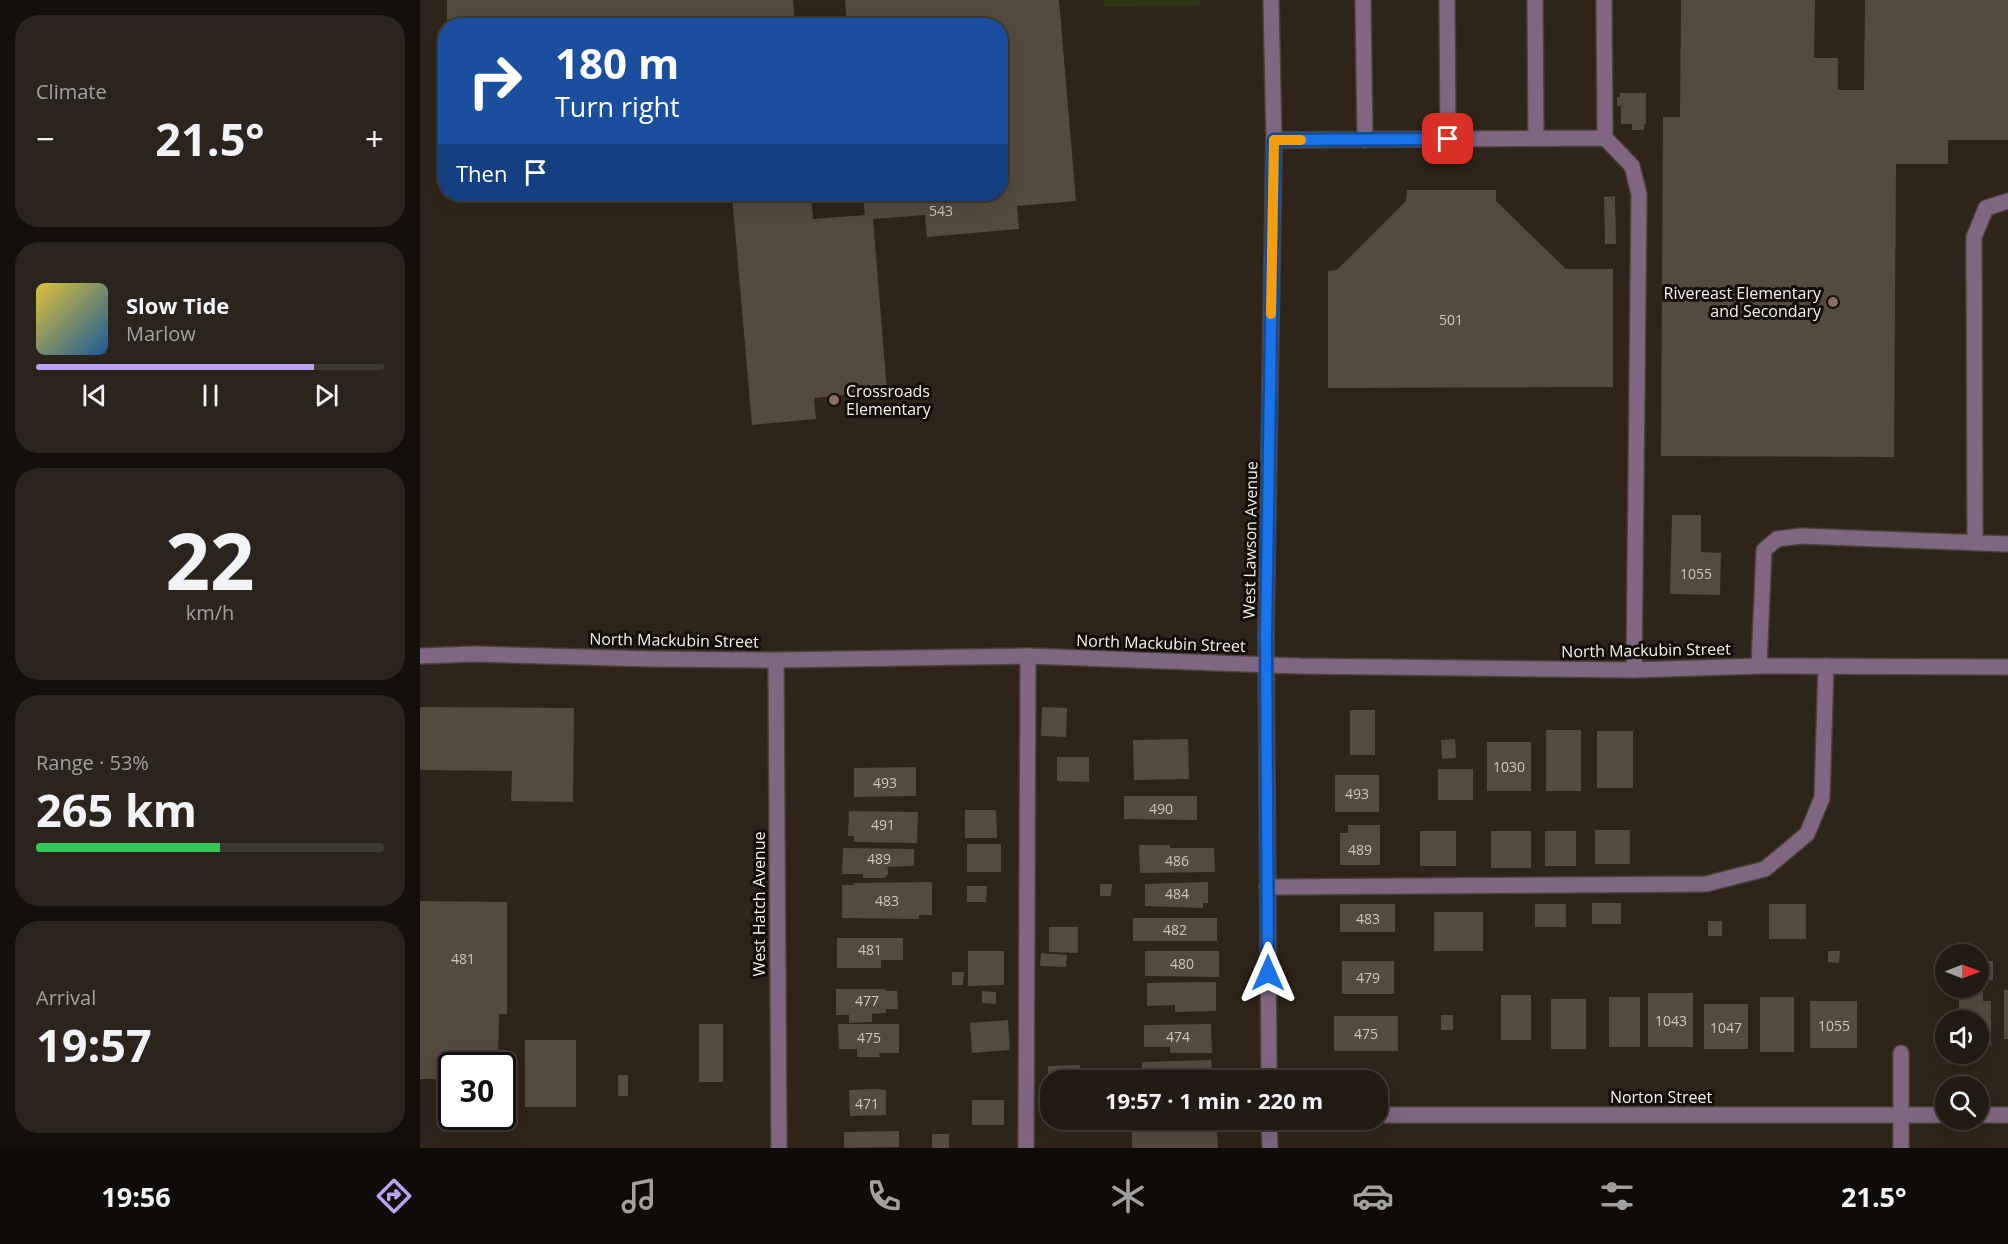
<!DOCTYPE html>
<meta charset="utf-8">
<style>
body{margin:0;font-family:"Open Sans",sans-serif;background:#2a241c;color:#f1f3f6;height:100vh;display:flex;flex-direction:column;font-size:22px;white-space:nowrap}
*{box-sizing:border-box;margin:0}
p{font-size:20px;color:#a2a1a0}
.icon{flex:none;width:33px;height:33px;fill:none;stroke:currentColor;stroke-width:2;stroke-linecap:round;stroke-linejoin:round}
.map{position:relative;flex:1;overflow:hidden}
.details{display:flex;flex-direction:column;gap:15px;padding:15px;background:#130f0a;width:420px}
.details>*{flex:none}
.top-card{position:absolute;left:18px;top:18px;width:570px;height:183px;border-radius:24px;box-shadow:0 6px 24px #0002,0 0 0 2px #3f3933;background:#1a4fa0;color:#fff;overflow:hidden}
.needle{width:39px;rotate:90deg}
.controls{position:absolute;left:1515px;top:944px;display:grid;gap:12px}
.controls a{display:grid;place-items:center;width:54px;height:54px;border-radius:50%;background:#221b13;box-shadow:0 6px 24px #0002,0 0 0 2px #3f3933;font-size:30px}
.speed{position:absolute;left:18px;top:1052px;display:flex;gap:12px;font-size:30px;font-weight:700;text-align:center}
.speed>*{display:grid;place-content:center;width:78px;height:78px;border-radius:50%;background:#221b13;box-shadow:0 6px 24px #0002,0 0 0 2px #3f3933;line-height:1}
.speed .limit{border:3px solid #111;border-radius:9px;background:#fff;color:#111}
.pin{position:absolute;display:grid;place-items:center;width:51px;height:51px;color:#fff;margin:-26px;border-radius:12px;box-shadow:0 3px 9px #0006}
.me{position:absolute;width:66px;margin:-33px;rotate:0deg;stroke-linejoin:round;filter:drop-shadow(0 0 4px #0008)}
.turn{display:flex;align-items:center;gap:21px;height:126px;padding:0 18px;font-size:27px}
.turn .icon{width:78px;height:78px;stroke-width:2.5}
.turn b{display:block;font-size:42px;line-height:51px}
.then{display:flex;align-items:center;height:57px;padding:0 18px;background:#0003;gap:12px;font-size:22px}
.big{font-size:45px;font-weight:700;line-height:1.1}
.details .tile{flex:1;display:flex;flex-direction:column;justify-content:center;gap:9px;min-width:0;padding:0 21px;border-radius:24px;background:#2a241c}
.details .dial{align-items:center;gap:0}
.dial b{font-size:78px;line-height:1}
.song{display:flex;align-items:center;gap:18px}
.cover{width:72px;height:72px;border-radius:9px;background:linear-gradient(135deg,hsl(50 70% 55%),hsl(210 70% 35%))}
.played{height:6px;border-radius:3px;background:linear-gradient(90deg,#bca0f2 80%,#3f3933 80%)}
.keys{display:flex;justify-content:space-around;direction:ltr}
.heat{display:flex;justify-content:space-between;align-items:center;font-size:33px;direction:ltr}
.charge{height:9px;border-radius:4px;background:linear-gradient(90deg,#34c759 53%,#3f3933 0)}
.trip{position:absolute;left:620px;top:1070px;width:348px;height:60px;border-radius:24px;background:#221b13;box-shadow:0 6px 24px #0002,0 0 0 2px #3f3933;font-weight:700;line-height:60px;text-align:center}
.dock{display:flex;height:96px;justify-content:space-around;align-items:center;background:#0e0b08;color:#a2a1a0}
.dock .icon{width:42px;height:42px}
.dock .current{color:#bca0f2}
.dock b{font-size:27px;color:#f1f3f6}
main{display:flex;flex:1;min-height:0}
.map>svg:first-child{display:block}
.green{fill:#2b3514}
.building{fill:#554a3e}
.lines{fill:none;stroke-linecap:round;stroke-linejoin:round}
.lane-casing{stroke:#4a4136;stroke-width:18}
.street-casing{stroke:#4a4136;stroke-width:18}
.lane{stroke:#816684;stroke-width:15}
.street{stroke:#816684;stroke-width:15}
.route-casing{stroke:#114b97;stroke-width:15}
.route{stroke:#1a73e8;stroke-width:10}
.slow{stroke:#f59e0b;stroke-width:10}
.education-dot{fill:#8d6e63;stroke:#130e09;stroke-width:2}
.labels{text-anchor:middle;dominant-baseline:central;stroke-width:6;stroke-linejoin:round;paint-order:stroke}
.number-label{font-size:14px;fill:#cec7be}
.poi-label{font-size:16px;fill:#f7f1e9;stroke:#130e09;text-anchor:end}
.street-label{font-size:16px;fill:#f7f1e9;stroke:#130e09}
</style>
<main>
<section class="details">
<div class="tile"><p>Climate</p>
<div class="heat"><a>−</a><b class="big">21.5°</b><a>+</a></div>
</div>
<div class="tile">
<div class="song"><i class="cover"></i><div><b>Slow Tide</b><p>Marlow</p></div></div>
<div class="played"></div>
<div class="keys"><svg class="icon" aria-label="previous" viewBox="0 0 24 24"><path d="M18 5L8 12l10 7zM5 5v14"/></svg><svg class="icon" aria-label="pause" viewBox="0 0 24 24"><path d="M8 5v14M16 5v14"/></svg><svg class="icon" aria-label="next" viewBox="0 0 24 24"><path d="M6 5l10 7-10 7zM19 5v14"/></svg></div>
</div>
<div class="tile dial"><b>22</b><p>km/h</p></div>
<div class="tile"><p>Range · 53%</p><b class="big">265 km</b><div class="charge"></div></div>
<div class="tile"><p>Arrival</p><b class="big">19:57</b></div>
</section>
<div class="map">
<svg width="1588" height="1148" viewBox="0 0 1588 1148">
<rect width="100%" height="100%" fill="#2e2419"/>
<path class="green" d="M684,0H780V6L684,7Z"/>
<path class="building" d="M27,0H373L375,26H27Z
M425,0H639L656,201L597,206L599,229L507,237L505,215L453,219L467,391L394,398L396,419L332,425L312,195L241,201L240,194H391L393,219L445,215L443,194H580V26H427Z
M1261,0H1395L1394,58H1418V90H1444L1445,0H1588V140H1528V164H1476L1474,457L1241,456L1243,117H1260Z
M1200,93H1226V124H1224V130H1212V124H1201V106H1197V97H1200Z
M987,190H1076V201L1146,269H1193V387L908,388V271L917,270L986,201Z
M1195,196L1196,244H1185L1184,197Z
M1252,515H1281V552L1301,553L1300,595L1250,594Z
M0,707L154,708L153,802L91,801L92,771L0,770Z
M622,707L647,708L646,737L621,736Z
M930,710H955V755H930Z
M1126,730H1161V791H1126Z
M1177,731H1213V788H1177Z
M768,739L769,779L714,780L713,740Z
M1035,739L1036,758L1022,759L1021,740Z
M1067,742H1111V791H1067Z
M637,757H669V782L637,781Z
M496,767V796L434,797V768Z
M1018,769H1053V800H1018Z
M915,775H959V812H915Z
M704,796H777V820L704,819Z
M545,810H576L577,838H545Z
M429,811L498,812L497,843L434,842V836H428Z
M928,825H960V865H920V833H928Z
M1175,830H1210V864H1175Z
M1000,831H1036V866H1000Z
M1071,831H1111V868H1071Z
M1125,831H1156V866H1125Z
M547,844H581V872H547Z
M719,845H750V848H794L795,872L720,873Z
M423,848L494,849V866L465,867L468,868V875H466V878H443V874H422Z
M512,882V915H499V919L422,918V885H434L433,883Z
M788,882V903H783V908L725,906V884Z
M680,884H692L691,896H680Z
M547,886H567L566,902H547Z
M0,901L87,902V1014H79L78,1065H32V1079H0Z
M1172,903H1201V924H1172Z
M920,904H975V932H920Z
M1115,904H1146V927H1115Z
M1349,904H1386V939H1349Z
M1014,912H1063V951H1014Z
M713,918H797V941H713Z
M1288,921H1302V936H1288Z
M629,927H658V953L629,952Z
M417,938H483V960H461V968H417Z
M548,951H584V985L548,986Z
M725,951H799V977L725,976Z
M1408,951H1420L1419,963L1408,962Z
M621,953L647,955L646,967L620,966Z
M922,961H974V994H922Z
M1559,961H1573V980H1559Z
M532,972H544L543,985H532Z
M796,982V1011L755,1012V1005L727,1006V983Z
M1539,987H1563V1001H1571V1045H1558V1020H1539Z
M416,989H465V991H477L478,1009H466V1013L452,1014V1022L429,1023V1015H416Z
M1584,990H1588V1039H1584Z
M562,991L576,992V1004L562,1003Z
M1228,993H1273V1047H1228Z
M1081,995H1111V1040H1081Z
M1189,997H1220V1047H1189Z
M1340,997H1374V1052H1340Z
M1131,999H1166V1049H1131Z
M1390,1001H1437V1048H1390Z
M1284,1004H1328V1049H1284Z
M1021,1015H1033V1030H1021Z
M914,1016H978V1051H914Z
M588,1020L590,1050L552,1053L550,1023Z
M279,1024H303V1082H279Z
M418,1024H479V1053H459L460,1057H437V1049H419Z
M791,1024L792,1053H750V1047H724V1025Z
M105,1040H156V1107H105Z
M791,1060L792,1080H736V1071H722V1062Z
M660,1065V1080H628V1066Z
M198,1075H208V1096H198Z
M454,1089L466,1090V1115L430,1116L429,1090Z
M552,1100H584V1125H552Z
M797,1127L798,1148H712V1129Z
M479,1131V1147L424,1148V1132Z
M512,1134H529V1148H512Z"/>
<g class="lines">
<g class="lane-casing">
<path id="lane" d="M943,0L945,140
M1027,0L1028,139
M1115,0L1116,138
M1184,0L1185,138
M854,140L1185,138L1212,166L1219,194L1214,670
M1555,542L1554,237L1566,208L1588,201
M1339,666L1344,550L1357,539L1381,536L1588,544
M847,887L1286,884L1345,869L1387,834L1402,798L1406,666
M606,1148L608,656"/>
</g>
<g class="street-casing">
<path id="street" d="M0,656L55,654L232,659L356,660L608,656L880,666L1214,670L1339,666L1588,667
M356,660L359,1148
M1481,1053V1148
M849,1080L846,635L854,140L851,0
M957,1115H1526
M1558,1115H1588
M849,1119L850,1148"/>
</g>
<use href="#lane" class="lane"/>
<use href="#street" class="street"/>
</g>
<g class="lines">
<g class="route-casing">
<path id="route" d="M848,973L846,635L854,140L1028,139"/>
</g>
<use href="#route" class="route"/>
<path class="slow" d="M851,314L854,140H881"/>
</g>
<g class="education-dot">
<circle cx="1413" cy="302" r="6"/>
<circle cx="414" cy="400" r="6"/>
</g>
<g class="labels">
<g class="number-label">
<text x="521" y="210">543</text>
<text x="1031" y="319">501</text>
<text x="1276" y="573">1055</text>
<text x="1089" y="766">1030</text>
<text x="465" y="782">493</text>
<text x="937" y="793">493</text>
<text x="741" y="808">490</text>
<text x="463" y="824">491</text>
<text x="940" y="849">489</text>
<text x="459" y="858">489</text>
<text x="757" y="860">486</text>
<text x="757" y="893">484</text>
<text x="467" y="900">483</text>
<text x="948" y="918">483</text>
<text x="755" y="929">482</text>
<text x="450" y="949">481</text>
<text x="43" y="958">481</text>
<text x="762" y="963">480</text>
<text x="948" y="977">479</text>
<text x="447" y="1000">477</text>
<text x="1251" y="1020">1043</text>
<text x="1414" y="1025">1055</text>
<text x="1306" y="1027">1047</text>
<text x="946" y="1033">475</text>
<text x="758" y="1036">474</text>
<text x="449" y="1037">475</text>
<text x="447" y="1103">471</text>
</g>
<g class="poi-label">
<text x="1401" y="293">Rivereast Elementary<tspan x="1401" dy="18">and Secondary</tspan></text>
<text x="426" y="391" text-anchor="start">Crossroads<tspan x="426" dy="18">Elementary</tspan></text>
</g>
<g class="street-label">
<text transform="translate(830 540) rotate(-89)">West Lawson Avenue</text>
<text transform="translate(254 640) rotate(1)">North Mackubin Street</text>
<text transform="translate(741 643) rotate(2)">North Mackubin Street</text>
<text transform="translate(1226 650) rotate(-1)">North Mackubin Street</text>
<text transform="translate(339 904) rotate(-90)">West Hatch Avenue</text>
<text x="1241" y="1097">Norton Street</text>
</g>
</g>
</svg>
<div class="controls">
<a><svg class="needle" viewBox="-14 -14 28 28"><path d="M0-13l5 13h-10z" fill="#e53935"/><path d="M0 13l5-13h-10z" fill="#a2a1a0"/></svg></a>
<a><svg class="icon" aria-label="sound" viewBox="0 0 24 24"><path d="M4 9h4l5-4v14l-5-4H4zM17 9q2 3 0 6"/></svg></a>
<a><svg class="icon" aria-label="search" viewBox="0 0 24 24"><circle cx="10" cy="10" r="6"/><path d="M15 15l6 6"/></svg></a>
</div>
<div class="speed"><div class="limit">30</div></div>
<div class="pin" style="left:1028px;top:139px;background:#d93025"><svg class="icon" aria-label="arrive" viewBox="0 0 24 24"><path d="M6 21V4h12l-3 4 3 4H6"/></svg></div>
<svg class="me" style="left:848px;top:973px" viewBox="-20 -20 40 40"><path d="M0-17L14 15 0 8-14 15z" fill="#1a73e8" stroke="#fff" stroke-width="4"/></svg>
<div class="trip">19:57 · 1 min · 220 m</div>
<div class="top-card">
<div class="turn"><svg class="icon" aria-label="right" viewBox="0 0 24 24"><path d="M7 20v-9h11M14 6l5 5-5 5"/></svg><div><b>180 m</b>Turn right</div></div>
<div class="then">Then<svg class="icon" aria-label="arrive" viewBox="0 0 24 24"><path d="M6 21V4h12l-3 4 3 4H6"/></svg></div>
</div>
</div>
</main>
<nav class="dock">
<b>19:56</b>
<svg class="icon current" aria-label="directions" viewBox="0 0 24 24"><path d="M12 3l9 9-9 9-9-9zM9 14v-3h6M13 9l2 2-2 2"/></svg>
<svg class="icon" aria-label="music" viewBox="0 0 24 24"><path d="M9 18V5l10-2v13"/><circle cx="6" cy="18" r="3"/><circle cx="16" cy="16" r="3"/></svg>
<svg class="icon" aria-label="phone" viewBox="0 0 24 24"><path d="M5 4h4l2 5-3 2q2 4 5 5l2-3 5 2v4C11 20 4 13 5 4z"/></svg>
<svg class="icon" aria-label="climate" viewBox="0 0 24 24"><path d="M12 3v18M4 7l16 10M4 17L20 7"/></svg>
<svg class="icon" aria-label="car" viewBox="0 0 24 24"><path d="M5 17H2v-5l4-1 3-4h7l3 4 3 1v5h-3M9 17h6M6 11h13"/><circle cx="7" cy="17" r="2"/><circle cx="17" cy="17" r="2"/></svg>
<svg class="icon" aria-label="filters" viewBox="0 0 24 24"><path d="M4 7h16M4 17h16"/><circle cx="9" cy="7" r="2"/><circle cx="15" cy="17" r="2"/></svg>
<b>21.5°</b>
</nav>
